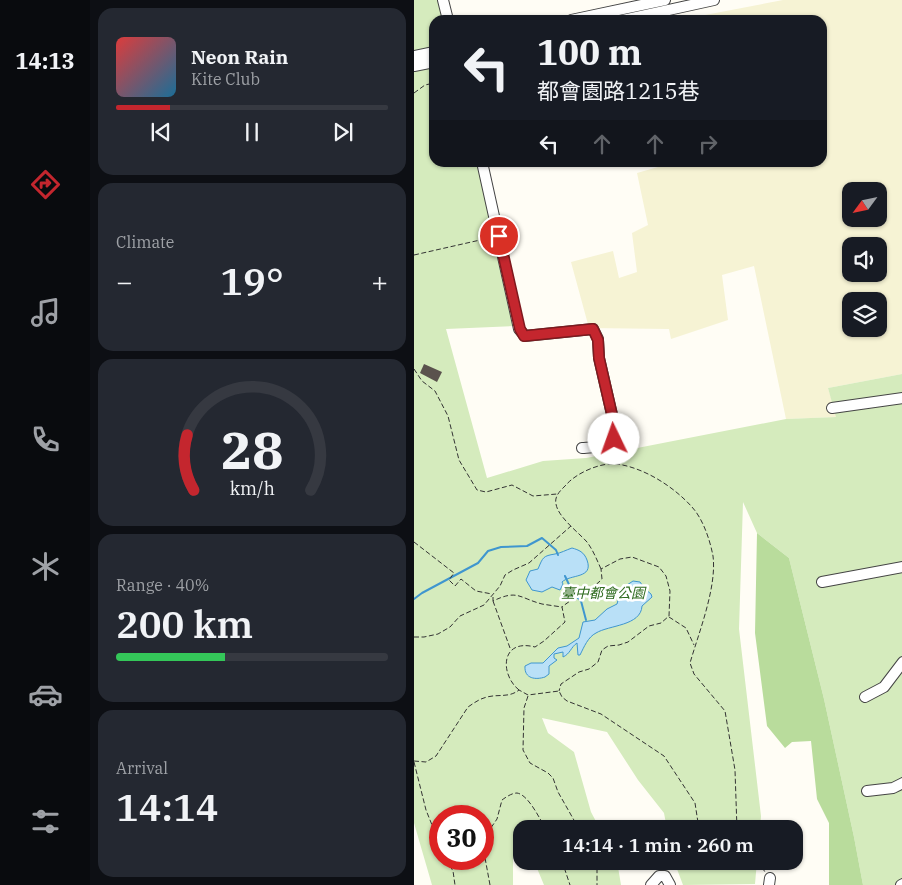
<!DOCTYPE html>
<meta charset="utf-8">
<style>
body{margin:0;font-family:"IBM Plex Serif","Noto Sans TC",serif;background:#242831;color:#f1f3f6;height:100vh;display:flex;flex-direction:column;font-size:19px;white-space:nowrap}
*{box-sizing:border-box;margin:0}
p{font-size:16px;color:#9ea1a6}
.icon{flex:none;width:28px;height:28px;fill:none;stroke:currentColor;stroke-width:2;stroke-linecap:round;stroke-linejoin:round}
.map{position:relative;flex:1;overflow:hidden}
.details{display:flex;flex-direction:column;gap:8px;padding:8px;background:#0d0f14;width:324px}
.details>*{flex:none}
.top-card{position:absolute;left:15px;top:15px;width:398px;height:152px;border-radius:15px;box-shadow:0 1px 4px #0004;background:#171b24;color:#f1f3f6;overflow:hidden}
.needle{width:32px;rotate:237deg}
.fabs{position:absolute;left:428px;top:182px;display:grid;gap:10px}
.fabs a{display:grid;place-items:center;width:45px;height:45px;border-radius:10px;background:#171b24;box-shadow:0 1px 4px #0004;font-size:25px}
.speed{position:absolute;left:15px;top:805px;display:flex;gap:10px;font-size:25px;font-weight:700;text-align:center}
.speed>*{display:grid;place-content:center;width:65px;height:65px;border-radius:50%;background:#171b24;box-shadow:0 1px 4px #0004;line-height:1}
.speed .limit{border:8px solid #d22;background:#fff;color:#111}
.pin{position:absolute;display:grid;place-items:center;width:42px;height:42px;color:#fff;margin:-21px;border:2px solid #fff;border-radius:50%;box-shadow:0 1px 5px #0007}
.me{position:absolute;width:55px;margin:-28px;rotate:357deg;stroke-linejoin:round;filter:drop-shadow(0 0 4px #0008)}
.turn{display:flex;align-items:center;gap:18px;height:105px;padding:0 25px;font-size:22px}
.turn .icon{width:65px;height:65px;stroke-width:2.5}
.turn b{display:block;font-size:35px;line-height:42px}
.lanes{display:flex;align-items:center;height:48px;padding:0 25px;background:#0003;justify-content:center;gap:25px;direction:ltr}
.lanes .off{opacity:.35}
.big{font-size:38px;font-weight:600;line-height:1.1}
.details .tile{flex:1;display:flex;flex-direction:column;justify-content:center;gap:8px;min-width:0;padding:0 18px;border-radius:15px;background:#242831}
.details .dial{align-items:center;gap:0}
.dial svg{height:130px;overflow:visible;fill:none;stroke:#363941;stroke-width:7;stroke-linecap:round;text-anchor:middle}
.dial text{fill:#f1f3f6;stroke:none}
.song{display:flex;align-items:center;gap:15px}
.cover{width:60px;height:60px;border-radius:8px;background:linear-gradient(135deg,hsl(0 70% 55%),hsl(200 70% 35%))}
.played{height:5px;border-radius:2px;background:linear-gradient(90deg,#c4262e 20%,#363941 20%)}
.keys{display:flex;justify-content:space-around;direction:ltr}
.heat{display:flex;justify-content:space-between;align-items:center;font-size:28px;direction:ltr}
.charge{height:8px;border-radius:4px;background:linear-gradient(90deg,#34c759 40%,#363941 0)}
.trip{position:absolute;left:99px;top:820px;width:290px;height:50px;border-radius:15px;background:#171b24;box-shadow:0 1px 4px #0004;font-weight:600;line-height:50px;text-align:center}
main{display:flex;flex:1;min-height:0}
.menu{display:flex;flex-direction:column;width:90px;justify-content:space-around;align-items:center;background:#090b0e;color:#9ea1a6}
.menu .icon{width:35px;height:35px}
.menu .selected{color:#c4262e}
.menu b{font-size:22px;color:#f1f3f6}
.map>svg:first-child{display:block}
.farmland{fill:#f6f3d4;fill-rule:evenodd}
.green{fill:#d5ebbd;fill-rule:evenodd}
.forest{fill:#b9dc9c}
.water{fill:#b9e0f7;stroke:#3f96cf}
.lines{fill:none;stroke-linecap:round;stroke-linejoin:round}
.stream{stroke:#3f96cf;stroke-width:2}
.building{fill:#5a524d}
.minor-casing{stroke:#444;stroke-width:12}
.path{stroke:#333;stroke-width:1;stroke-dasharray:5 2.5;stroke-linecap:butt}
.minor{stroke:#fff;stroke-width:10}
.route-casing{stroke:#7f191e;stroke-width:12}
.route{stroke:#c4262e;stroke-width:9}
.labels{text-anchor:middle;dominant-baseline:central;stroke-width:5;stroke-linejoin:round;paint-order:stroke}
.park-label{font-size:14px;font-style:italic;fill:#2f6b1f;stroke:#fff}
</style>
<main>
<nav class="menu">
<b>14:13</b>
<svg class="icon selected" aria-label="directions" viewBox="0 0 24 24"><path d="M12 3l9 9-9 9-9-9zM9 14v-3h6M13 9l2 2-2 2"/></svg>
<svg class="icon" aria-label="music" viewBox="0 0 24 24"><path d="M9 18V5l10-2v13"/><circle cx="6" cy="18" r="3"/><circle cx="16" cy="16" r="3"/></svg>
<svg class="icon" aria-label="phone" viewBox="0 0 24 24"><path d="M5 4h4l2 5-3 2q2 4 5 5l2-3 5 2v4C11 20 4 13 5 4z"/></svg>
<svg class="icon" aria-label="climate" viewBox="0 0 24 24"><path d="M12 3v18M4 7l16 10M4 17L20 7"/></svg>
<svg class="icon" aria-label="car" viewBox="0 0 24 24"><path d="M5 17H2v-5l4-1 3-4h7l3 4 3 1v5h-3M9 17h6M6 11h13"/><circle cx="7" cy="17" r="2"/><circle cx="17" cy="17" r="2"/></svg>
<svg class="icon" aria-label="filters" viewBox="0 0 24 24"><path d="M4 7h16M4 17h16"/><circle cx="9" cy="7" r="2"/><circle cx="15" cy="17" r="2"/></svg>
</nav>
<section class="details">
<div class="tile">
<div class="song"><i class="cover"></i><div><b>Neon Rain</b><p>Kite Club</p></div></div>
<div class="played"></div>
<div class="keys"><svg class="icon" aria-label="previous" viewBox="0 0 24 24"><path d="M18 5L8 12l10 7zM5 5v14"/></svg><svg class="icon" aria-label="pause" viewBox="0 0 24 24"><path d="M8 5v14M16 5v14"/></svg><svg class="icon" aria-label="next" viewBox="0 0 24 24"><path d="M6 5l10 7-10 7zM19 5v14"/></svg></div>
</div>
<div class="tile"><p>Climate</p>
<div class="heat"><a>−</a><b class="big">19°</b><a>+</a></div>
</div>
<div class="tile dial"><svg viewBox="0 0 100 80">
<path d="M14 69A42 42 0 1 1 86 69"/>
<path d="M14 69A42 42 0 0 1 10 35" stroke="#c4262e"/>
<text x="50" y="56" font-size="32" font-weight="700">28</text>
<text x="50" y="72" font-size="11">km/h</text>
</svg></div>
<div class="tile"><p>Range · 40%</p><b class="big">200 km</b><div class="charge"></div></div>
<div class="tile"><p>Arrival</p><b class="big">14:14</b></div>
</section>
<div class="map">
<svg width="489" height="885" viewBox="0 0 489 885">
<rect width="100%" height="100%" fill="#fffdf5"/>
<path class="farmland" d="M369,0H488V374L414,388L423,417L372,419L340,266L308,275L314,320L257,339L255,329L175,328L157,262L199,251L205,278L223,272L218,233L234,225L223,173L258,163L408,162V20H265ZM436,191H464V219H436ZM436,246H464V274H436ZM436,301H464V329H436Z"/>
<path class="green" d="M0,0H26L31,20H20V162L65,163L101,326L32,329L73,478L129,461L172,458L372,419L422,417L414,388L488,374V885H449L440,837L410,699L375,558L343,533L329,502L325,629L347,816L346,829H253L250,813L224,780L193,732L128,718L134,733L160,752L177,812L186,829H108L107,854L99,857V885H18L0,823ZM26,816H69V859H26Z
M120,861H203L207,885H130Z
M260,861H343L341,884L269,885Z"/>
<path class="forest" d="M343,533L375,558L410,699L440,837L449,885H415V823L403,799L397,741L378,742L371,748L353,726L341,633Z"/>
<path class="water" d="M158,548C165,550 170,552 173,560C180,579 156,574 148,582L149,584L146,590L138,587L128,592L118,590L112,580L116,571L124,569C129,557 129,556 141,554C147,553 152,550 158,548Z
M219,581L226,582L231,589L237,594L238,597L228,606C227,626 195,625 182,633C174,637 170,647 166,655H164L163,643C157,647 156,654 149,657V652L140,654V658L143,660L135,666V674L131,677C122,680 110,679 111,666L117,663H129L144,648L153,646L165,638L169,622L181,620L193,609L203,604L207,589Z"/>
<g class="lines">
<path class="stream" d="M151,576L159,593L167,601L172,620
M0,599L8,593L64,563L74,551L87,547L113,546L128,538L142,550L144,555"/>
</g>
<path class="building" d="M10,364L28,372L23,382L6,373Z"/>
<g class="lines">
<g class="minor-casing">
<path id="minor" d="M29,0L34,20
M157,20L251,0
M209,20L300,0
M0,56L20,52
M0,66L20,62
M68,162L105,329L111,336L179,329L184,339L185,358L202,432C196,448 183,447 168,448
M418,408L489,398
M408,582L489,567
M451,697L470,687L489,662
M453,791L479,788L489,783
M237,885L245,876H251L256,885
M355,885L356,878
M487,885L489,884"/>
</g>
<path class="path" d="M0,93L11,85L20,83
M0,255L75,238
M0,369L8,381L21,391L34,416L45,460L63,490L72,492L98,485L119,496L143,494
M0,542L40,573L35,580L41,586L47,579L62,591L78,594
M187,569C183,560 179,550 173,542C164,532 144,517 142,504C140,496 147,490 152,485C162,473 187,462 203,464C231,468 260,487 278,507C289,519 296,540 299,556C303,587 285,632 276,663L280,674L311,711L321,770L323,829
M79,597V601C104,589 105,598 128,604C134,605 141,606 148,607
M79,601L96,648
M255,617L272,628L280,645
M0,637H10L24,634L36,627L46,616L70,605L86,586L91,575L99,570L115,563L157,526
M105,690C86,675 86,638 121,647L130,641L151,622L148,607C161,596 177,591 188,579L187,569L206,559L218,557L245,567L252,576L256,591L255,616L247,623L235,626L214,642L205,645L194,646L188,650L184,662L175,669L165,672L147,684L145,691
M114,696L110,708L109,750L116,763L134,773L139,778L144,792L165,829
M0,761L12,762L22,756L54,707C60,703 65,699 73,697C84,694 95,698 105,690L114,695L145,691L148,697L153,701L187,714L250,756L281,803L285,829
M0,762L12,810L26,845
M32,859L39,871L41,885
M148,861L156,885
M181,861L183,867V885
M344,861L351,872
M247,867L261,861
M76,885L69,847L72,835L83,819L88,800C92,797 98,793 103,793C115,795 126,820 132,829"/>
<use href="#minor" class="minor"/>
</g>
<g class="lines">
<g class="route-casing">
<path id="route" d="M85,236L106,329L110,336L179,329L184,340L185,358L202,432L200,439"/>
</g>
<use href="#route" class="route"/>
</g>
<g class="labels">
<g class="park-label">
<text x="189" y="593">臺中都會公園</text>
</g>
</g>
</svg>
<div class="fabs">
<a><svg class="needle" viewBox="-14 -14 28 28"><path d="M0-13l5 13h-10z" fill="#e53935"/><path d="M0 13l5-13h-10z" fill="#9ea1a6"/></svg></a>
<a><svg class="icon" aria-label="sound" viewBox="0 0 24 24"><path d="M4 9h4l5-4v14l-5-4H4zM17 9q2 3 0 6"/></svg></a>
<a><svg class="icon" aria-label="layers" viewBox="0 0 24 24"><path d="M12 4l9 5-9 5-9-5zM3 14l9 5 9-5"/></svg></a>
</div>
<div class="speed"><div class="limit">30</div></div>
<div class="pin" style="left:85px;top:236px;background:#d93025"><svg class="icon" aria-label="arrive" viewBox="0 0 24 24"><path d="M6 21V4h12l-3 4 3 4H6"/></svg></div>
<svg class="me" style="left:200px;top:439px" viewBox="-20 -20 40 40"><circle r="19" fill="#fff"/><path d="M0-13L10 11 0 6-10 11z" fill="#c4262e"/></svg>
<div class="trip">14:14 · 1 min · 260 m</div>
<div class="top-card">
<div class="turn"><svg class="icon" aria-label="left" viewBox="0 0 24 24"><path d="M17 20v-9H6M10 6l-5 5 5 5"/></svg><div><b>100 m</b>都會園路1215巷</div></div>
<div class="lanes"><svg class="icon" aria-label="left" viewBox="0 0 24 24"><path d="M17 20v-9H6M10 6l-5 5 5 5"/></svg><svg class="icon off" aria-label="ahead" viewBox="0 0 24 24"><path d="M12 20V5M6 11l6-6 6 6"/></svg><svg class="icon off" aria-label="ahead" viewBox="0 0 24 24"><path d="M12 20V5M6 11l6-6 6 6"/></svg><svg class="icon off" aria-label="right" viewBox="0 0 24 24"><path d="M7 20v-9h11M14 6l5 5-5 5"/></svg></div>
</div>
</div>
</main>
